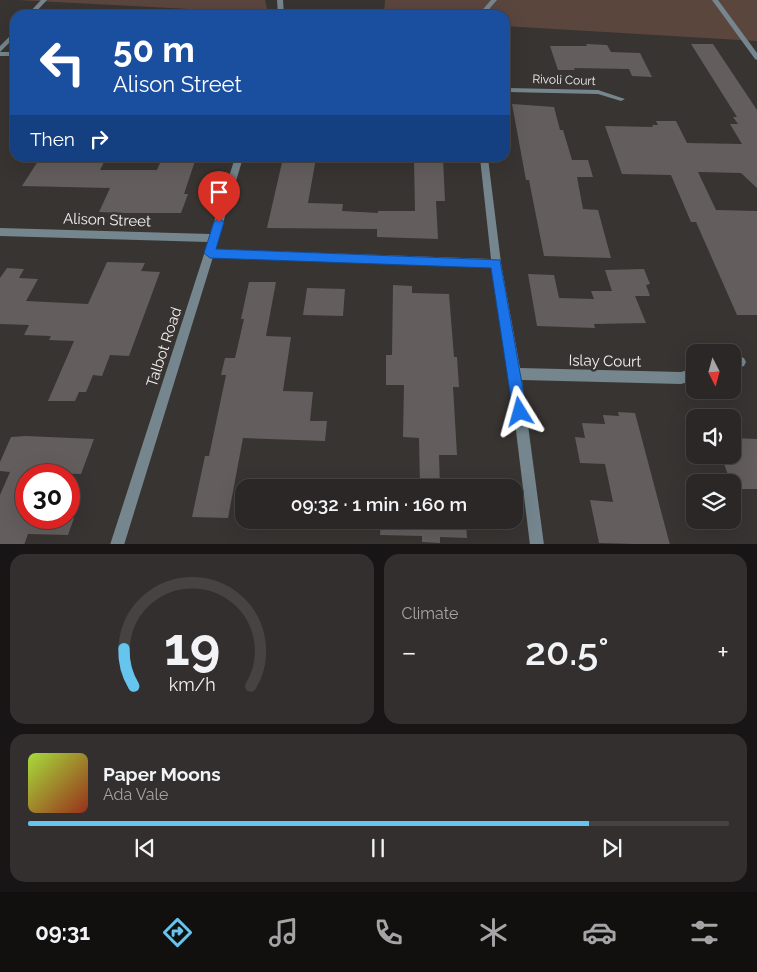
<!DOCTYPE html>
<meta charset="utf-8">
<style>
body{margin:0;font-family:Raleway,sans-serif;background:#322f2e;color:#f1f3f6;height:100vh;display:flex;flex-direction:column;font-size:19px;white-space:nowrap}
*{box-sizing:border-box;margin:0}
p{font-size:16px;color:#a5a5a7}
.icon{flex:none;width:28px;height:28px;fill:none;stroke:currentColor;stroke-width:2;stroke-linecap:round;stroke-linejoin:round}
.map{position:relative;height:544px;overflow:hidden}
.drawer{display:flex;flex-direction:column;gap:10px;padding:10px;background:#171515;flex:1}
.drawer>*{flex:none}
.guide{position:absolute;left:10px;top:10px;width:500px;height:152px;border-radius:15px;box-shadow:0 5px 20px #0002,0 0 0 1px #464443;background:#1a4fa0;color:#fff;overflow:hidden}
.needle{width:32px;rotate:174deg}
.tools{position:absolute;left:686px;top:344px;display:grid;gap:10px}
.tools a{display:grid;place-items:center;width:55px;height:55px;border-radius:10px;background:#2a2726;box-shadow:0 5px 20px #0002,0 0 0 1px #464443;font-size:25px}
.speed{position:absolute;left:15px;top:464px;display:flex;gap:10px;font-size:25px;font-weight:700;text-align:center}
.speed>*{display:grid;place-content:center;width:65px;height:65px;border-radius:50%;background:#2a2726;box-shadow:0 5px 20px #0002,0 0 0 1px #464443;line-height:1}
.speed .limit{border:8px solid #d22;background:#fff;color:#111}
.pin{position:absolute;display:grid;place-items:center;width:42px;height:42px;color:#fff;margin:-51px -21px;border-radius:50% 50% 50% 0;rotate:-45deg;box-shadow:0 0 5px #0007}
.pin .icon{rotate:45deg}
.me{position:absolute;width:55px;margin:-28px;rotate:352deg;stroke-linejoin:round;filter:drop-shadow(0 0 4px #0008)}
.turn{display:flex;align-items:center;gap:18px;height:105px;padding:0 20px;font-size:22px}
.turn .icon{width:65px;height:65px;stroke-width:2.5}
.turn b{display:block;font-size:35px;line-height:42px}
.then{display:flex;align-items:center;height:48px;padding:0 20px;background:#0003;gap:10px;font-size:19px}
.big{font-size:38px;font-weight:600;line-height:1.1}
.drawer .card{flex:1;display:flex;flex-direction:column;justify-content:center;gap:8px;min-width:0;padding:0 18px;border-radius:15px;background:#322f2e}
.drawer .dial{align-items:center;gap:0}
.dial svg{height:130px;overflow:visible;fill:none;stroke:#464443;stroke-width:7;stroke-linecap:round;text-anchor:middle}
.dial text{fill:#f1f3f6;stroke:none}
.song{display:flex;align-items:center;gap:15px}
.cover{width:60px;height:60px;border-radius:8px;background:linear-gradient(135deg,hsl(80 70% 55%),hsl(10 70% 35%))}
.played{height:5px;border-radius:2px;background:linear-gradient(90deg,#65c5ee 80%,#464443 80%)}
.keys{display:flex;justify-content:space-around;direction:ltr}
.heat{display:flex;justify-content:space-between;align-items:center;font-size:28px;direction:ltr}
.drawer .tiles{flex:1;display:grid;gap:10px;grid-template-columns:1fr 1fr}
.card:last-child{grid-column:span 2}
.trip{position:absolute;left:235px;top:479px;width:288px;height:50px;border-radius:15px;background:#2a2726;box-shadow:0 5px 20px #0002,0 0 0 1px #464443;font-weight:600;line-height:50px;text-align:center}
.dock{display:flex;height:80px;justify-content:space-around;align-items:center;background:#11100f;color:#a5a5a7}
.dock .icon{width:35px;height:35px}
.dock .active{color:#65c5ee}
.dock b{font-size:22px;color:#f1f3f6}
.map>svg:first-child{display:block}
.green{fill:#5b463e}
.building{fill:#635e5d}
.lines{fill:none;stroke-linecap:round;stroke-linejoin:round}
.street{fill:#75868e;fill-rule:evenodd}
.route{fill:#1a73e8;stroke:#114b97}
.labels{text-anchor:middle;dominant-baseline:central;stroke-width:5;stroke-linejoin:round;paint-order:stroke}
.far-street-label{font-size:12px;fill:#f3f1f0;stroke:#383432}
.street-label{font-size:15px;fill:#f3f1f0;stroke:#383432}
</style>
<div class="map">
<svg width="757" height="545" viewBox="0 0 757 545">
<rect width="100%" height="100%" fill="#383432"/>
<path class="green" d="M18,0H265L268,13Z
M385,0H757V41L505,26V15H384Z"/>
<path class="building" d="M586,44L607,45L611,52L640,53L652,77L632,76L629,69L574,68L575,70H558L550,46H587Z
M691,44H713L757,110V188L741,173L698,172L716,210L757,211V315H737L696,222H691L671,175L622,174L605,126L653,127L652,125H658L656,121H676L687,143L742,144L730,124H738L733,117H737Z
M512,104L554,107L560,130H563L572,160H588L593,177H577L583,209L598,210L611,258L544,256L529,180H526Z
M40,158H106L100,170H157L162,158H193L192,161H195L184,194H188L181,213H125L99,212L110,188L22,186Z
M283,158H316L308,203L343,204L342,211L378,213V211H415L414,158H443L445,201H436L438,239L377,237V229L267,228Z
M107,262L145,263L141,271L160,272L129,356L110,355L102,376L93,375L86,392H79L75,401H48L74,341L49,340L51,336L24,335L29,325L0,324V278L7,268L24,269L19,278L38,279L26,301L88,304Z
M644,269L650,284L646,285L650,296H635L646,323L594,324L595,328L537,326L528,274L554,275L559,298L594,299L591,291H612L605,270Z
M249,282H276L266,336L291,337L283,391L313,392L310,421H327L325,441L243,438L228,518L192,517L205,456H209L226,375H221L225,358H235L244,319H241Z
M393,285L412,286V293L449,294L454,357H457L459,387H453L457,455H439L440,488H420L419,438L403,437L404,385H386V355H392Z
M307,288L345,289L343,316L303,315Z
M618,412L635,413L670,545L599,543L590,500L613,502L605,464L580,463L575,437L585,438L582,423L605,424L603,415L619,416Z
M26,436L94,439L81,474L26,472V518H74L68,535L28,534L24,545H0V495L10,472L0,471V462L11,437Z
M732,438L757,439V489H733L721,455H732Z
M381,520H466L467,538L440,537V543L422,542V536L380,535Z"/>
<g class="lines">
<path class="street" d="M41,0H47L33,15H27Z
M277,0H283L284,15H278Z
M491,0H497L484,15H478Z
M712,0H718L757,53V60L755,59Z
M15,31V37L0,52H15V56H0V46Z
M505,88L598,90L625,99L621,101L598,94L505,92Z
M235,158H243L215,249L491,259L480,158H488L501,263L520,368L681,372L695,368V380L681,384L522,380L544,545H530L509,374L492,267L213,257L124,545H110L208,242L0,236V228L210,234Z
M740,357L744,358L746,362L744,366L732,369V358Z"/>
</g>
<path class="route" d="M219,218L224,222L216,249L500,260L527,412L525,416L520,418L515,416L513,412L491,268L210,258L204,253L214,222Z"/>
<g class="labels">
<g class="far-street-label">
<text transform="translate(564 80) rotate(2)">Rivoli Court</text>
</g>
<g class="street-label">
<text transform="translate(107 220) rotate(2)">Alison Street</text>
<text transform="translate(164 347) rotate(-72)">Talbot Road</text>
<text transform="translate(605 361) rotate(1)">Islay Court</text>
</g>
</g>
</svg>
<div class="tools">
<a><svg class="needle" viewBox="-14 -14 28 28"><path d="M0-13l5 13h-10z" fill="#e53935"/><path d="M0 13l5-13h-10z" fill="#a5a5a7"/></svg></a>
<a><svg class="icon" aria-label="sound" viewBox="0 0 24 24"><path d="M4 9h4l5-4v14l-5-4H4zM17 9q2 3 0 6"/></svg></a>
<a><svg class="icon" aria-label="layers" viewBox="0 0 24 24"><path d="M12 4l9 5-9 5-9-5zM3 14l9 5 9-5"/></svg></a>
</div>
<div class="speed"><div class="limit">30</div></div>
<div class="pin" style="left:219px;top:222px;background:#d93025"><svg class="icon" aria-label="arrive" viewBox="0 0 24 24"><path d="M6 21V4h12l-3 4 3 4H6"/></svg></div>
<svg class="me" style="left:520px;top:412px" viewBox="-20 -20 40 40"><path d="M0-17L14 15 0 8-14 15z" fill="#1a73e8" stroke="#fff" stroke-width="4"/></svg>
<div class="trip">09:32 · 1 min · 160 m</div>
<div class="guide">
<div class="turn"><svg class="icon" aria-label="left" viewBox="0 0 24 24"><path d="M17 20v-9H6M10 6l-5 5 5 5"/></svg><div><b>50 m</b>Alison Street</div></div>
<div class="then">Then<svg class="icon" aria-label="right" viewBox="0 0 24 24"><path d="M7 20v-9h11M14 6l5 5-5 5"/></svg></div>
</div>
</div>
<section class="drawer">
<div class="tiles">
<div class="card dial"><svg viewBox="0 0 100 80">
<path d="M14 69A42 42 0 1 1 86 69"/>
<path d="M14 69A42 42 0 0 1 8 46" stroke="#65c5ee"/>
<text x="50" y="56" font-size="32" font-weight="700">19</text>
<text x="50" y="72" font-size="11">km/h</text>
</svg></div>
<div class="card"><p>Climate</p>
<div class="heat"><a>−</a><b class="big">20.5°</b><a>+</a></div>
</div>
<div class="card">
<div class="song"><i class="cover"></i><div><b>Paper Moons</b><p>Ada Vale</p></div></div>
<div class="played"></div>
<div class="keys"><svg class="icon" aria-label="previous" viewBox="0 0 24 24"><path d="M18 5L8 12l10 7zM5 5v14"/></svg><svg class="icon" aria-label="pause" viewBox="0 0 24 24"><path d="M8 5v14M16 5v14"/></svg><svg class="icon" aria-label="next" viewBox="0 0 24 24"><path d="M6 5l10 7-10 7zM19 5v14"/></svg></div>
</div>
</div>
</section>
<nav class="dock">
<b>09:31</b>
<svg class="icon active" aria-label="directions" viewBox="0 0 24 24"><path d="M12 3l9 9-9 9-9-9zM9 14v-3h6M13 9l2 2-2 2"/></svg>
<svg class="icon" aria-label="music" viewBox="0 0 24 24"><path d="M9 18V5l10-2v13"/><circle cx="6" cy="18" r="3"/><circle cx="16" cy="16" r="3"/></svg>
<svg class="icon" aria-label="phone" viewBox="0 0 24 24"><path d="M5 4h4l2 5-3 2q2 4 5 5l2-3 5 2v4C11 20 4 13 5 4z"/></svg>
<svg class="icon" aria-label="climate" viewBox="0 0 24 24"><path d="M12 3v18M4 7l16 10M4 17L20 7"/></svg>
<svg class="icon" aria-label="car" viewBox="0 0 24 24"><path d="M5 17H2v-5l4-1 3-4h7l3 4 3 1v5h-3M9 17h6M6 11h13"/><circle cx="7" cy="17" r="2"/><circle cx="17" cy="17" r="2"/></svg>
<svg class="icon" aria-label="filters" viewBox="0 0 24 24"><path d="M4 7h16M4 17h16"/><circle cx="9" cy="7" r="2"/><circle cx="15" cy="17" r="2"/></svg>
</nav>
